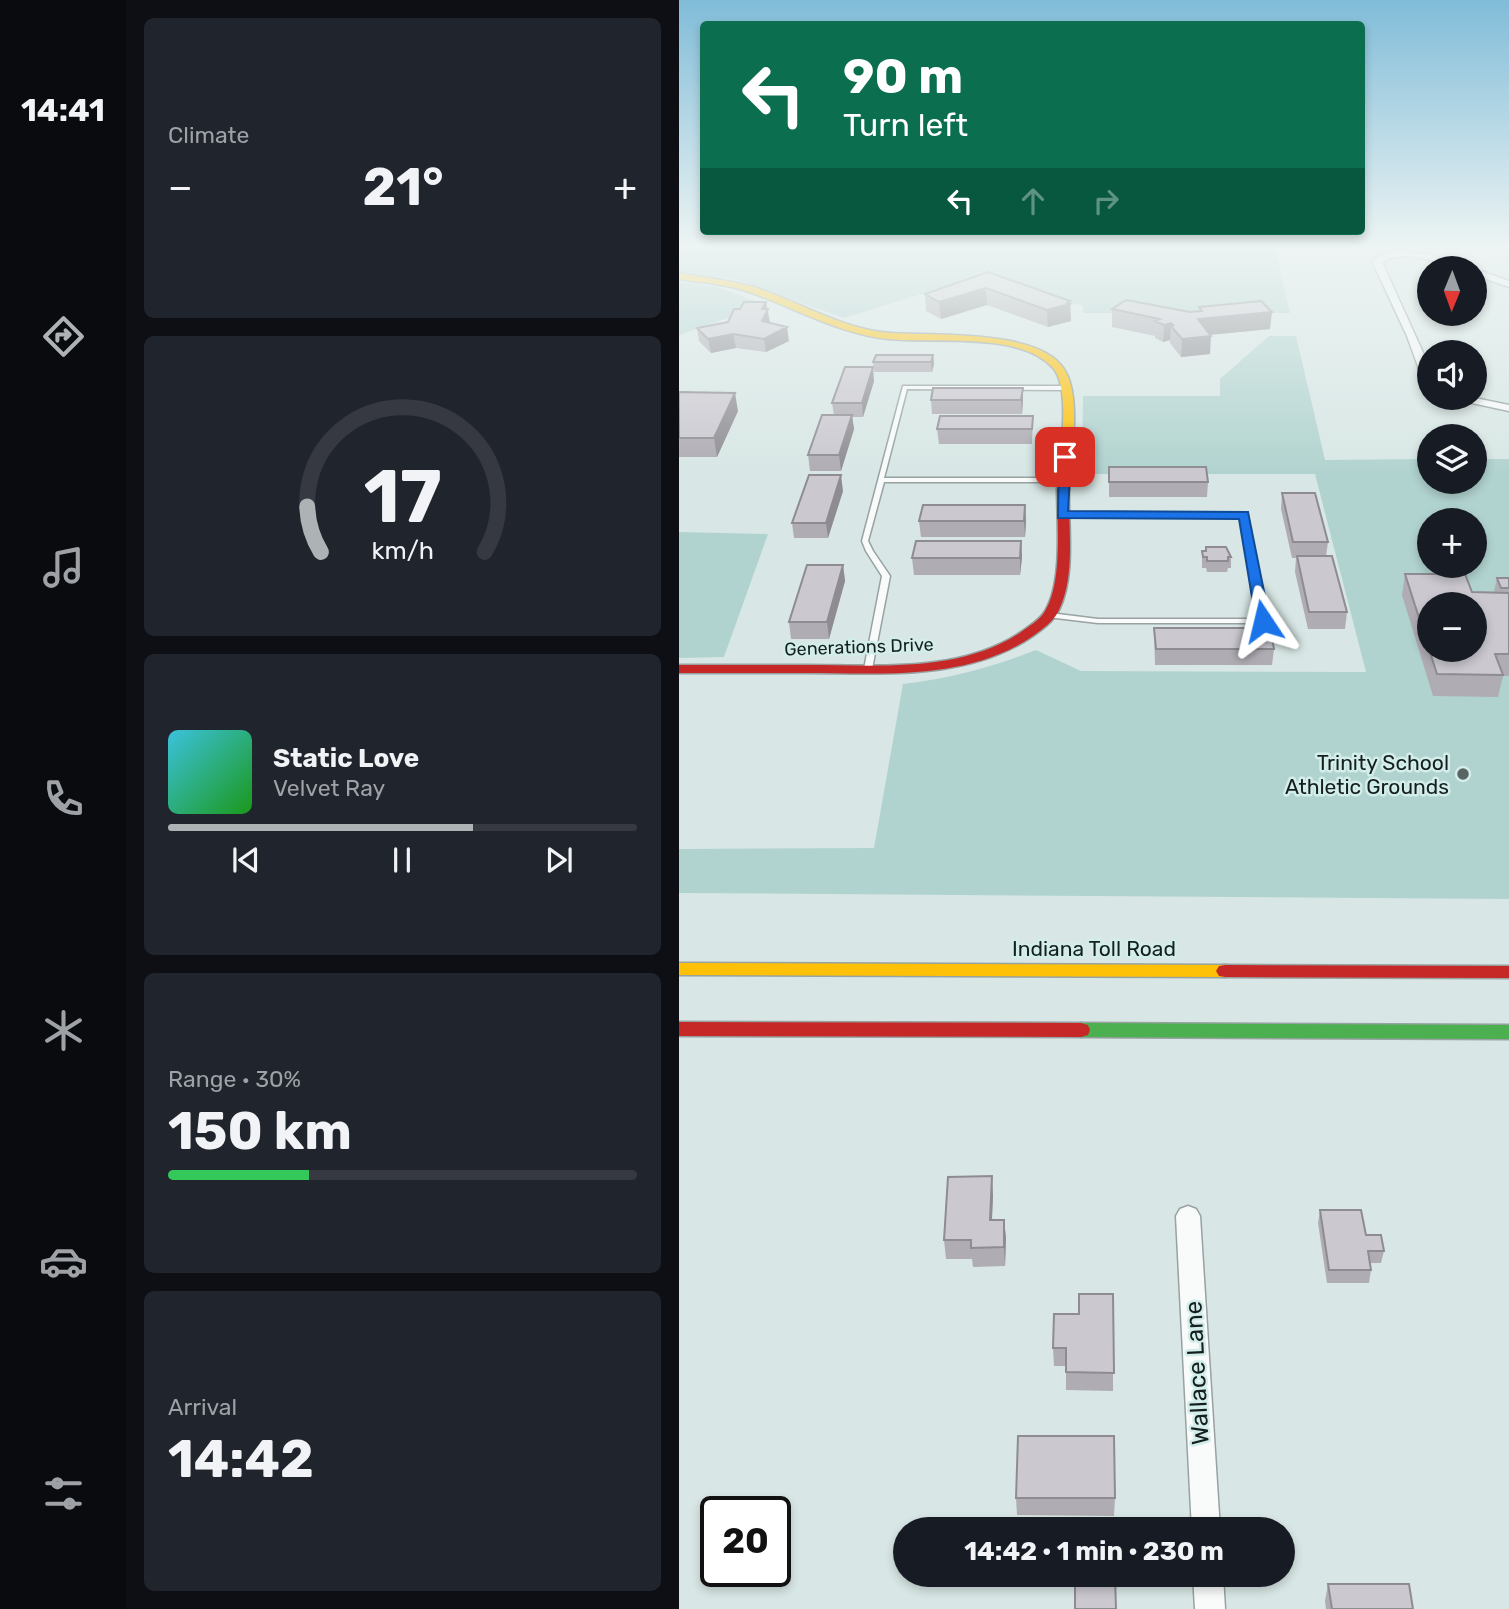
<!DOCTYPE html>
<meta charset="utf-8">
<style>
body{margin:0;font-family:Rubik,sans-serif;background:#20242c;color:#f1f3f6;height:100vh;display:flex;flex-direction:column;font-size:26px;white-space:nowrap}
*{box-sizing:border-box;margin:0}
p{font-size:23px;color:#9ea1a6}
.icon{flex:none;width:38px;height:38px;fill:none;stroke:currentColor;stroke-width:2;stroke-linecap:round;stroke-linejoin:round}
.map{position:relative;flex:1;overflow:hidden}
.sheet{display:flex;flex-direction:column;gap:18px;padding:18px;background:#0d0f14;width:553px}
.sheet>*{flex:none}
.hud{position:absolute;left:21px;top:21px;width:665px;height:214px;border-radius:7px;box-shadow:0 4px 10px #0003;background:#0b6e4f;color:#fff;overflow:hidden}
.needle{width:46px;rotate:181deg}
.tools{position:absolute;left:738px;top:256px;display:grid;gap:14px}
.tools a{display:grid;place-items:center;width:70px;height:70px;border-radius:50%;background:#171b24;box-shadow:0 4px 10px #0003;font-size:35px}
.speed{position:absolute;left:21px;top:1496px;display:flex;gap:14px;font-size:35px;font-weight:700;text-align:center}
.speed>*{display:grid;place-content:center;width:91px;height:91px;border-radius:50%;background:#171b24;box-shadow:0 4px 10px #0003;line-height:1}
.speed .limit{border:4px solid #111;border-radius:10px;background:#fff;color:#111}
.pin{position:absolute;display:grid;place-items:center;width:60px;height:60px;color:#fff;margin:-30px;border-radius:14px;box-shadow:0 4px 10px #0006}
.me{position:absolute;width:77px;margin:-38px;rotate:350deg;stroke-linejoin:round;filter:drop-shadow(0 0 5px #0008)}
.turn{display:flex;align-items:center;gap:24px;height:147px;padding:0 28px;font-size:32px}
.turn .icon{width:91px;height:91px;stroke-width:2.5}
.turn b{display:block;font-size:49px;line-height:60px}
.lanes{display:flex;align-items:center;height:66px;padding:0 28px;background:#0003;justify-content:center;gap:35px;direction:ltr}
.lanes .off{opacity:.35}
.big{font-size:52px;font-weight:700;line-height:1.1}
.sheet .widget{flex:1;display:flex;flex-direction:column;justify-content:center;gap:10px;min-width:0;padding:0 24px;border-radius:10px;background:#20242c}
.sheet .dial{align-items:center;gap:0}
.dial svg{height:182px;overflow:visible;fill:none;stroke:#363941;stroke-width:7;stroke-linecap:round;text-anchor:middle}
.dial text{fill:#f1f3f6;stroke:none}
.song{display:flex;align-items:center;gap:21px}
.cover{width:84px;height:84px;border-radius:10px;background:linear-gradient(135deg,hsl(190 70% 55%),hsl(120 70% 35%))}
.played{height:7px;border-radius:4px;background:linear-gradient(90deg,#adb3b4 65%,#363941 65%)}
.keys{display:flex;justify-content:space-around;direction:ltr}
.heat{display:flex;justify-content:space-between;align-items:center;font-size:38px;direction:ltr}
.charge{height:10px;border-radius:5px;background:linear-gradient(90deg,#34c759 30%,#363941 0)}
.trip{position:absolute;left:214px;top:1517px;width:402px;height:70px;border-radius:35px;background:#171b24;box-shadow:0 4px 10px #0003;font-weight:700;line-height:70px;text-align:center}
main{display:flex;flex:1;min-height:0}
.tab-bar{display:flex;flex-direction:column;width:126px;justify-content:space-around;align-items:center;background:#090b0e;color:#9ea1a6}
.tab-bar .icon{width:49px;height:49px}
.tab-bar .selected{color:#adb3b4}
.tab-bar b{font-size:32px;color:#f1f3f6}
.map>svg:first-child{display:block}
.green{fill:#b1d3cf;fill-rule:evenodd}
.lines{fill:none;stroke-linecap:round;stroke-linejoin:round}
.lane-casing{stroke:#97a2a1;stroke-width:3}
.street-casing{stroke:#97a2a1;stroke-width:3}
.fast-casing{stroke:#97a2a1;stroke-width:3}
.slow-casing{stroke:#97a2a1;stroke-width:3}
.jam-casing{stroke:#97a2a1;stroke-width:3}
.lane{fill:#f9fbfb;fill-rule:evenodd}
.street{fill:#f9fbfb;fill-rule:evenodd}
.fast{fill:#4caf50;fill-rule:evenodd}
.slow{fill:#ffc107;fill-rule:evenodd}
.jam{fill:#c62828;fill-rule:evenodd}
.wall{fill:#afacb3}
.shaded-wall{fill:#8e8c92}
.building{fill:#cbc8d0;stroke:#8e8c92;stroke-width:2;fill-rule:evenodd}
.route{fill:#1a73e8;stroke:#114b97;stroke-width:2}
.poi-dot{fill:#596563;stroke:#d2edea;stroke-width:2.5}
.labels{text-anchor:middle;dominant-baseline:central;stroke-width:5;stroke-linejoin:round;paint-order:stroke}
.far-street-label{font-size:18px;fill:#151f1d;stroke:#d2edea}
.poi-label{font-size:21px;fill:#151f1d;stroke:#d2edea;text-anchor:end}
.street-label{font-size:21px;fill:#151f1d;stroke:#d2edea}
.near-street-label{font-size:24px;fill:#151f1d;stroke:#d2edea}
</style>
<main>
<nav class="tab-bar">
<b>14:41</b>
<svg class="icon selected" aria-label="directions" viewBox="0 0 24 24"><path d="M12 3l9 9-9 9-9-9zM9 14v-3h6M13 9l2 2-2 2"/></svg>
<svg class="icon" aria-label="music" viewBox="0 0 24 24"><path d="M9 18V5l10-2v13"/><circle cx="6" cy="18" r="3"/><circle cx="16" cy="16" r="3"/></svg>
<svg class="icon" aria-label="phone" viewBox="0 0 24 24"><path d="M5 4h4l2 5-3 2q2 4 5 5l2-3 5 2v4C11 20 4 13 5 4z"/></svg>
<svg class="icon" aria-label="climate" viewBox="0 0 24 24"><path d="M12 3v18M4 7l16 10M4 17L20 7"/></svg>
<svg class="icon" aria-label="car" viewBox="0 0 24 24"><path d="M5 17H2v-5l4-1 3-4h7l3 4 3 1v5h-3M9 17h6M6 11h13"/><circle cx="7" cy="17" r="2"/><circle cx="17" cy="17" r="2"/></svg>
<svg class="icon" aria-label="filters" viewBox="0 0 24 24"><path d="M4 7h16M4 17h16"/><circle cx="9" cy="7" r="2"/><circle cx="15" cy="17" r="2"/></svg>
</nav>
<section class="sheet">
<div class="widget"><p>Climate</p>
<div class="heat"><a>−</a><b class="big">21°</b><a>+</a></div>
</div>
<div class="widget dial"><svg viewBox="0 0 100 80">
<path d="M14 69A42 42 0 1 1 86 69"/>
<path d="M14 69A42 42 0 0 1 8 49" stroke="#adb3b4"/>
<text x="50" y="56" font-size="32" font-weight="700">17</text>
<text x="50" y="72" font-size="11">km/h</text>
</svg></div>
<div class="widget">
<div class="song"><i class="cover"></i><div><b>Static Love</b><p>Velvet Ray</p></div></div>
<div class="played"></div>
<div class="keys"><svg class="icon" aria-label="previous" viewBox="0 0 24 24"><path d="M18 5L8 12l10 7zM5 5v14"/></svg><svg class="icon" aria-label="pause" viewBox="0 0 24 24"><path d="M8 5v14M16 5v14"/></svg><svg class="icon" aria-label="next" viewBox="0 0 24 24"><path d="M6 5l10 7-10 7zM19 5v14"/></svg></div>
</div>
<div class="widget"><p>Range · 30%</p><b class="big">150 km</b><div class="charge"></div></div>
<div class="widget"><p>Arrival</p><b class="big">14:42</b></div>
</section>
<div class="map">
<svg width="830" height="1609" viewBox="0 0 830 1609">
<rect width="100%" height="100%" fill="#d8e7e5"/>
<path class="green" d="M0,248H596L611,313H404V306L329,285H272L165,318L56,279L0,273Z
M0,282L39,287L86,305L0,335Z
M590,336H617L646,460L751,459V481H796V459H830V899L0,893V849L195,848L224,684C273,678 311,668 357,650L402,671L687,672L636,474H403L404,396H541V379ZM751,520H796V565H751ZM751,604H796V649H751Z
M0,532L89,534L45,657L0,658Z"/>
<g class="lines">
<g class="lane-casing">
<path id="lane" d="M224,386H388L391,388L388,390L228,389L205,478H385L388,480L385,482H205L189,541L194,551L211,576L193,669L189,671L185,669L203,576L187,551L183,541Z
M383,513L567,514L588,621L584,623H419L368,617L367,615L371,613L419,619H580L562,517L381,516L380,515Z"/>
</g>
<g class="street-casing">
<path id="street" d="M717,251L754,255L791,268C762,268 732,246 703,262L751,368V386L745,383L728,336L693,261L704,254Z
M796,269L830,281V287L796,275Z
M765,397H791L830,405V411Z
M509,1206L517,1209L521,1216L541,1530H513L497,1216L501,1209Z
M514,1575H544L546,1609H516Z"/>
</g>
<g class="fast-casing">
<path id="fast" d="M402,1023L830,1025V1039L402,1037L395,1035L393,1030L395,1025Z"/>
</g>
<g class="slow-casing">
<path id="slow" d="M0,273C26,278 52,280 78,288C123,303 165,330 213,333C255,336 360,329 385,369C403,396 392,457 390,489L384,492L378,489C380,461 393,389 374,368C341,331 255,344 209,339C161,334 118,309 73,293C49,284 25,283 0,279Z
M0,963L546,965L552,966L555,971L552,976L546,977L0,975Z"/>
</g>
<g class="jam-casing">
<path id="jam" d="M384,486L390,489C389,527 397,575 380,610C375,621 364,629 354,636C288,681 203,673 127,673C85,673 42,673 0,673V665C43,665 86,665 129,665C199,665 281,673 342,632C350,626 361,620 366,611C384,582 378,522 378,489Z
M546,965L830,966V978L546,977L540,976L537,971L540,966Z
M0,1022L402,1023L409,1025L411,1030L409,1035L402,1037L0,1036Z"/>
</g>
<use href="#lane" class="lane"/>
<use href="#street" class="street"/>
<use href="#fast" class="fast"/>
<use href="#slow" class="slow"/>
<use href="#jam" class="jam"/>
</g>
<path class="wall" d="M309,272L391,301L392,321L369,327L308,305L262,319L247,311L246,294Z
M87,302L91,323L110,341L87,352L57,348L32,353L20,341L18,328L49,322L61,309Z
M520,307L591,329L531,335V354L502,357L491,343V340L484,342L476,338V336L433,327V309L511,312H519Z
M254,355L255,364L253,372H195L194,362Z
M195,381L184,417H173L175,429L162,471H131L129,455L155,415L153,403Z
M344,388L343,414H253L252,400Z
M0,392L59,411L38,457H0Z
M354,416L353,444H260L258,429Z
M430,467L529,482L528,497H430Z
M164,491L149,538H115L113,523Z
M603,493L649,542L647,556L668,612L666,629H629L616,572L617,558H613L602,509Z
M346,505L347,521L346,537H242L240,521Z
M342,541L343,557L341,575H235L233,558Z
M527,547L552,557V568H549L548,572H528L527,568H523V551H526Z
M164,565L166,581L150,639H112L110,622Z
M726,574L793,592H815L818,578H830V676H824L819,697L754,696L723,595Z
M475,628L595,649L593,665H476Z
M314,1195L313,1220H325L327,1238L326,1266L294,1267L293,1259H267L265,1240Z
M641,1210L687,1235L705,1251L702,1263H691L692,1270L690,1283H648L639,1223Z
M434,1294V1391L387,1390V1366H375L374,1348L400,1314Z
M337,1498H436L435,1516L338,1515Z
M649,1584L734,1609H647L646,1601Z"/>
<path class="shaded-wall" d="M307,288L308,305L262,319L260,302Z
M391,301L392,321L369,327L368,310Z
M87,302L91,323L85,335L83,321V309Z
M593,312L591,329L518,336L519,319Z
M492,323L491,340L484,342L485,325Z
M108,327L110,341L87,352L85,339Z
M54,334L57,348L32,353L29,339Z
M532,336L531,354L502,357L503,339Z
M254,355L255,364L253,372L252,362Z
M194,367L195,381L184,417L183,403Z
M344,388V402L343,414L342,400Z
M56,393L59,411L38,457L35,438Z
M173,415L175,429L162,471L160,455Z
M162,475L164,491L149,538L147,523Z
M346,505L347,521L346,537L345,521Z
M342,541L343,557L341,575V558Z
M164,565L166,581L150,639L148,622Z
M313,1176L314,1195L312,1238L311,1220Z
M325,1220L327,1238L326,1266L325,1247Z"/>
<path class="building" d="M309,272L391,301L388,303L391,304L368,310L307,288L260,302L246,294Z
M447,300L511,312L523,311L520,307L582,301L593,312L519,319L532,336L503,339L491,325H494L492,323L485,325L476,321L481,319L433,309Z
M65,302H87L83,309H89L83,321L108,327L85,339L54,334L29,339L18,328L49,322L55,309H61Z
M197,355H254L252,362H194Z
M166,367H194L183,403H153Z
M254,388H344L342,400H252Z
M0,392L56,393L35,438H0Z
M143,415H173L160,455H129Z
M261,416H354L353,429H258Z
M430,467H527L529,482H430Z
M130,475H162L147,523H113Z
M603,493H636L649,542H614Z
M244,505H346L345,521H240Z
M237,541H342L341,558H233Z
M527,547H547L552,557H549V561H528V557H524L523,551H527Z
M618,556H653L668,612H630Z
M128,565H164L148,622H110Z
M726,574H786L793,592L830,593V654H816L824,675L758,674ZM751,604H796V649H751Z
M818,578H830V588H822Z
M475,628H591L595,649H477Z
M313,1176L311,1220H325V1247L292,1248V1240H265L269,1177Z
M641,1210H682L687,1235H702L705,1251H689L692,1270H650Z
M400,1294H434L435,1373L387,1372V1348H374L375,1314H400Z
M339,1436H435L436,1498H337Z
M396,1575H436L437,1609H396Z
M649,1584H730L734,1609H653Z"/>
<linearGradient id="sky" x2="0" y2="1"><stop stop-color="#80bcd8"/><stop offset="0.52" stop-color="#edf4f3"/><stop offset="1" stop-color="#edf4f3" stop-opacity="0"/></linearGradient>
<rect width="830" height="473" fill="url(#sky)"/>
<path class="route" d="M386,454L392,457L389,511L569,512L591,621L589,624H579L577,621L560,519L379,518L380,457Z"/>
<circle class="poi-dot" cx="784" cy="774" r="7"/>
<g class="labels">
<g class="far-street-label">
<text transform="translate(180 647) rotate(-2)">Generations Drive</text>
</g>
<g class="poi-label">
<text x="770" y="762">Trinity School<tspan x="770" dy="24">Athletic Grounds</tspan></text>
</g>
<g class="street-label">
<text x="415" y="948">Indiana Toll Road</text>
</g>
<g class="near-street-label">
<text transform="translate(518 1373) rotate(-93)">Wallace Lane</text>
</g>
</g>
</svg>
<div class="tools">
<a><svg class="needle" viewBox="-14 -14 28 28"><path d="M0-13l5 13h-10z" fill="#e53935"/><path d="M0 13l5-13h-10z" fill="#9ea1a6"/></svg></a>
<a><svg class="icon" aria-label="sound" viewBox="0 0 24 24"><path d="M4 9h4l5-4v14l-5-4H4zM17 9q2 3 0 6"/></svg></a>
<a><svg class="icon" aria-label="layers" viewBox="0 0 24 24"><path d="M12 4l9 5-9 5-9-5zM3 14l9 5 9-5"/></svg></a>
<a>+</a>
<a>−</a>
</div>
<div class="speed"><div class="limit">20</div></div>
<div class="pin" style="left:386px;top:457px;background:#d93025"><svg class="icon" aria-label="arrive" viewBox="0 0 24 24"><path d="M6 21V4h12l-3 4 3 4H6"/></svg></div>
<svg class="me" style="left:584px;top:621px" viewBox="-20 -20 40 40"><path d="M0-17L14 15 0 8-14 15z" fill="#1a73e8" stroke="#fff" stroke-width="4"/></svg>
<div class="trip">14:42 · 1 min · 230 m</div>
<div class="hud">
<div class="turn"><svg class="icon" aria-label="left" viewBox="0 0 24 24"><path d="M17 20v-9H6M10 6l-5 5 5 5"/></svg><div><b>90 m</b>Turn left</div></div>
<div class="lanes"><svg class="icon" aria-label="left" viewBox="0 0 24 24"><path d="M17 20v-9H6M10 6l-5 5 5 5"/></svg><svg class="icon off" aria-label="ahead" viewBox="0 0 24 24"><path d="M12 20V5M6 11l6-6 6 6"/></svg><svg class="icon off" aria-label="right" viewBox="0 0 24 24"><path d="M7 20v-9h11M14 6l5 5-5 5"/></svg></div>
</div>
</div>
</main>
